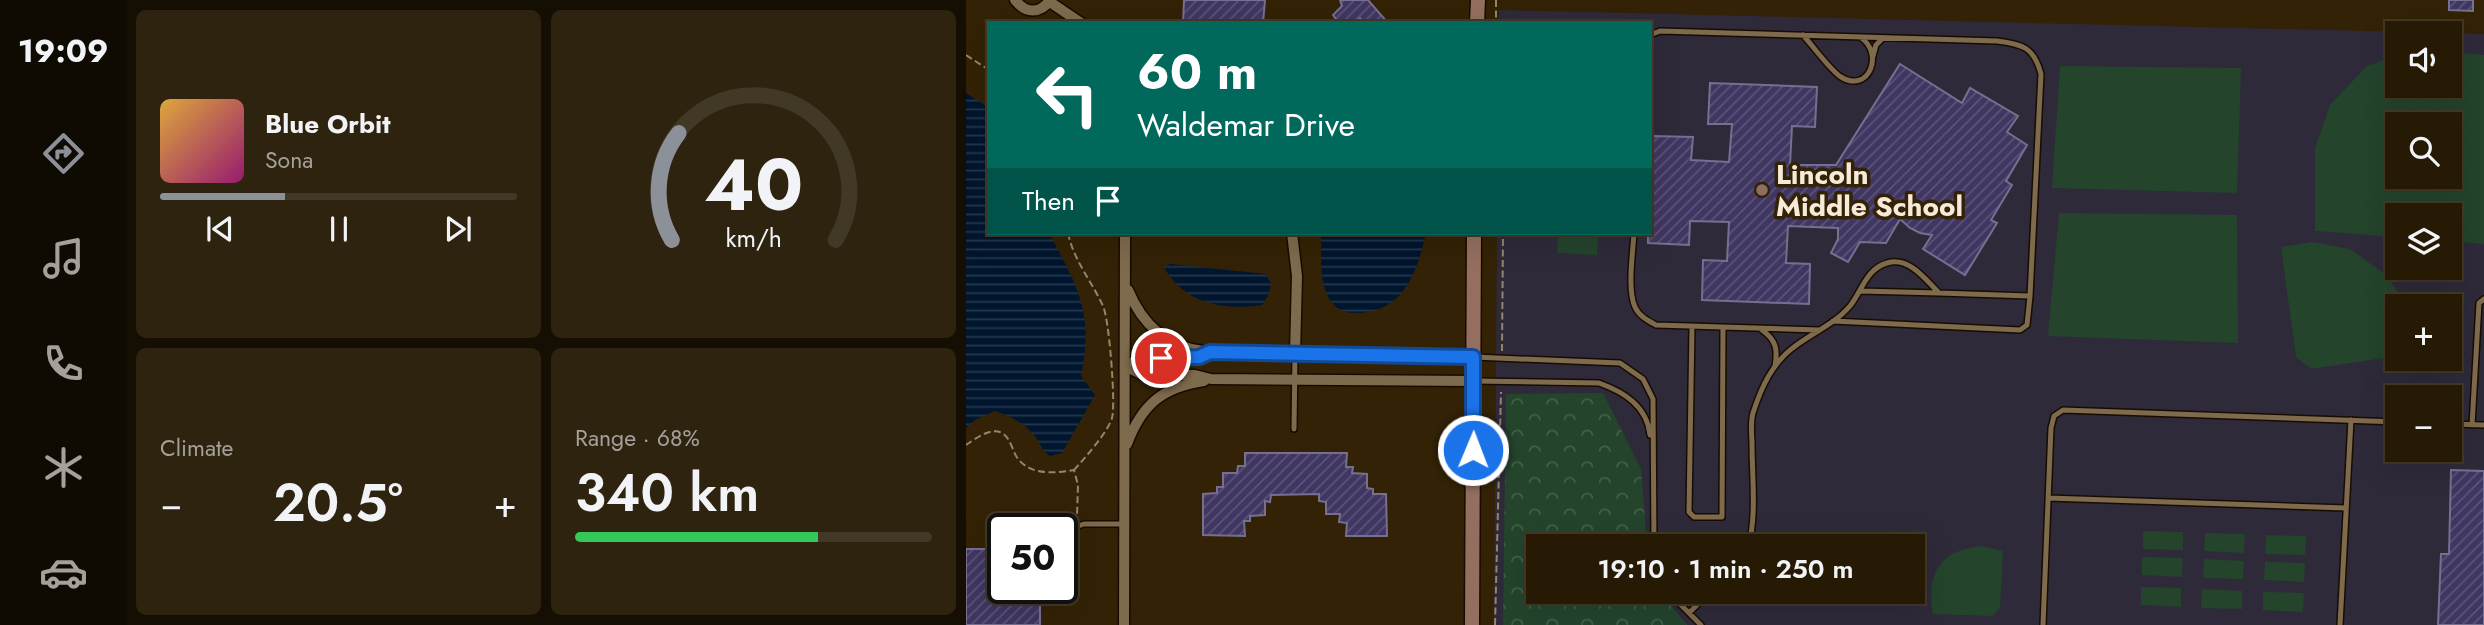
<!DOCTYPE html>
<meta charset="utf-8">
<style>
body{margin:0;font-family:Jost,sans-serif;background:#2e230e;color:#f1f3f6;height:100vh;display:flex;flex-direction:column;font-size:26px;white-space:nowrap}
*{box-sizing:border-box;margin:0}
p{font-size:23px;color:#a4a19a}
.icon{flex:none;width:38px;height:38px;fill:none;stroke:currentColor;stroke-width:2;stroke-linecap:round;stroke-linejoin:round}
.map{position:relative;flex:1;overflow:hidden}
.drawer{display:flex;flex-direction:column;gap:10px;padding:10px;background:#150e02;width:840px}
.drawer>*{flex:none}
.banner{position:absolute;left:21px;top:21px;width:665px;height:214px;border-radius:0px;box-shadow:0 7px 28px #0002,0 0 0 2px #423826;background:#00695c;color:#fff;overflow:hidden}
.fabs{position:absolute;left:1419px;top:21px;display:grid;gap:14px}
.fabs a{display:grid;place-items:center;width:77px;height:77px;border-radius:0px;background:#261a04;box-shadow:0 7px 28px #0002,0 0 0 2px #423826;font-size:35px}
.speed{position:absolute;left:21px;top:513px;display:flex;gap:14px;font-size:35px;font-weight:700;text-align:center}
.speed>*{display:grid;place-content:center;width:91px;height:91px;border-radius:50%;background:#261a04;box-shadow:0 7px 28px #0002,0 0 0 2px #423826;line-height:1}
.speed .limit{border:4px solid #111;border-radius:10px;background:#fff;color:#111}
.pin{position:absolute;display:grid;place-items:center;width:60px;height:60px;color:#fff;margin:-30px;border:4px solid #fff;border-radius:50%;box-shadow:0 2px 7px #0007}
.me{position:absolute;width:77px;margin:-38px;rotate:1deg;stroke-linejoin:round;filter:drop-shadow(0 0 5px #0008)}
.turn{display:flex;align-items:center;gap:24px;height:147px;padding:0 35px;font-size:32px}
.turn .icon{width:91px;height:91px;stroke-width:2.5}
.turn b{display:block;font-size:49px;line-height:60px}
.then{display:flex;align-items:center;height:66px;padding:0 35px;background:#0003;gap:14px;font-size:26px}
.big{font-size:52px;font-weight:600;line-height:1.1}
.drawer .card{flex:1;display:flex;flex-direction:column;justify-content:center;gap:10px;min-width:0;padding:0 24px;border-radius:10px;background:#2e230e}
.drawer .dial{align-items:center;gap:0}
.dial svg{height:182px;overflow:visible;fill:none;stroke:#423826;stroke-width:7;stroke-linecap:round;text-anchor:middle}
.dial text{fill:#f1f3f6;stroke:none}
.song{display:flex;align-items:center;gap:21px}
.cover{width:84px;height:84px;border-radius:10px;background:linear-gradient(135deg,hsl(40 70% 55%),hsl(320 70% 35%))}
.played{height:7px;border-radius:4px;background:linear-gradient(90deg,#8c9099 35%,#423826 35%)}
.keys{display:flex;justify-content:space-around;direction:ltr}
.heat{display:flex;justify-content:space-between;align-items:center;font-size:38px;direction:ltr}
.charge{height:10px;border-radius:5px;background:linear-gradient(90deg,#34c759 68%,#423826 0)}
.drawer .tiles{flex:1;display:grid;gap:10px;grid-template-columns:repeat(2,1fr)}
.trip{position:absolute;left:560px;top:534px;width:399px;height:70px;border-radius:0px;background:#261a04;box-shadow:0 7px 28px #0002,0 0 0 2px #423826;font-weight:600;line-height:70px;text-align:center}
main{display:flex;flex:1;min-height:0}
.menu{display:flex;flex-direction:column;width:126px;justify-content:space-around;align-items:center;background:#0f0a02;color:#a4a19a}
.menu .icon{width:49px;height:49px}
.menu .current{color:#8c9099}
.menu b{font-size:32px;color:#f1f3f6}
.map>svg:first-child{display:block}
.education{fill:#2e2a3a;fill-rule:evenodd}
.forest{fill:url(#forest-crowns)}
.park{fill:#24442c;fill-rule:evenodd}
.water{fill:url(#water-rules)}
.building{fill:url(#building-hatch);stroke:#767090;stroke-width:2}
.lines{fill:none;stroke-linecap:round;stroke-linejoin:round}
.service-casing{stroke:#180c00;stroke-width:8}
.minor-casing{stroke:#180c00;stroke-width:13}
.secondary-casing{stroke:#180c00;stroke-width:17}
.path{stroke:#94856f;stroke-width:2;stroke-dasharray:7 3.5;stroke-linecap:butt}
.service{stroke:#7e6a4d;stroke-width:5}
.minor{stroke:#7e6a4d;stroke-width:10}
.secondary{stroke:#946f5f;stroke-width:14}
.route-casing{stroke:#114b97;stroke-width:18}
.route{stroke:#1a73e8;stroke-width:12}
.education-dot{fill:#8d6e63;stroke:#332205;stroke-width:2.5}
.labels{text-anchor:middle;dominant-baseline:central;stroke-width:7;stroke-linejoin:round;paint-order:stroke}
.poi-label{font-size:28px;font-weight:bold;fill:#f6eada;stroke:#332205;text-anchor:start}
</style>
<main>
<nav class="menu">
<b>19:09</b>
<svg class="icon current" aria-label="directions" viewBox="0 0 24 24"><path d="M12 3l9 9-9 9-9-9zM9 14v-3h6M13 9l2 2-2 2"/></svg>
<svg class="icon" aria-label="music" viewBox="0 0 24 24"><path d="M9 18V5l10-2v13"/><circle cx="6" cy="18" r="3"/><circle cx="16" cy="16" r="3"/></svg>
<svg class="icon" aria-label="phone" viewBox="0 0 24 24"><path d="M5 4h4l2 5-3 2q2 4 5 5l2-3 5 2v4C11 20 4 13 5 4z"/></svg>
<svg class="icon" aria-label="climate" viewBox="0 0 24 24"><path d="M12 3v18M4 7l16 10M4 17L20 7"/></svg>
<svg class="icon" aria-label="car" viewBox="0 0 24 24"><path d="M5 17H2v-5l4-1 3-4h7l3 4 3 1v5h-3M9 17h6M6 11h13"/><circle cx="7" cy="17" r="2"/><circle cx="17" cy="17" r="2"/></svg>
</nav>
<section class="drawer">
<div class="tiles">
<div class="card">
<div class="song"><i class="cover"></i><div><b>Blue Orbit</b><p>Sona</p></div></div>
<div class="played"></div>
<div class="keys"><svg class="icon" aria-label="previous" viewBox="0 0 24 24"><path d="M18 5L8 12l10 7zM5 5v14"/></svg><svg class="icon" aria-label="pause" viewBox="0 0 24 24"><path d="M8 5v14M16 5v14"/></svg><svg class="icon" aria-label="next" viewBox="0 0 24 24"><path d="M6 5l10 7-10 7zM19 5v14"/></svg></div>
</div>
<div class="card dial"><svg viewBox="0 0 100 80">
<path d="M14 69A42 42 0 1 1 86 69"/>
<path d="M14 69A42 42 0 0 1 17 22" stroke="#8c9099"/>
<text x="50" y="56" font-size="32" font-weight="700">40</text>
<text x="50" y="72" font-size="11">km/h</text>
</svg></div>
<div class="card"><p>Climate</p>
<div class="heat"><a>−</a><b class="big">20.5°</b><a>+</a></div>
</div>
<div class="card"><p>Range · 68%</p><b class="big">340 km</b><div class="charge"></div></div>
</div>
</section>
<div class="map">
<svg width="1518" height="625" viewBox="0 0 1518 625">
<defs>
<pattern id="forest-crowns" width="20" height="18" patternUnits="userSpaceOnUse" patternTransform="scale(1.75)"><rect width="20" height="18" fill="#24442c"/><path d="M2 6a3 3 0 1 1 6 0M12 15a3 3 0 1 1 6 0" fill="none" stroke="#445f4a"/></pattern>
<pattern id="water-rules" width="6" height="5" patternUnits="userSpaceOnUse" patternTransform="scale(1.75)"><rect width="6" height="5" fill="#00152e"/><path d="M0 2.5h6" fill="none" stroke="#26374c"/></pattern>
<pattern id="building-hatch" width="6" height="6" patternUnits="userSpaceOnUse" patternTransform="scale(1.75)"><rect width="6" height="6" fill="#403662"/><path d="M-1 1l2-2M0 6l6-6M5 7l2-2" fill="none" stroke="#5c5378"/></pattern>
</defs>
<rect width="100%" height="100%" fill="#332205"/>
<path class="education" d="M533,10L1481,33H1432V86H1484V33L1518,34V625H528L531,233H684V23H533ZM1432,124H1484V177H1432ZM1432,215H1484V268H1432ZM1432,306H1484V359H1432ZM1432,397H1484V450H1432ZM572,546H947V592H572Z"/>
<path class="forest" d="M637,393L675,469L681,546H572V592H694L721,625H537L540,394Z"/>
<path class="park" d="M1484,52L1518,55V244L1484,241V215H1432L1431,237L1349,231V148L1364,105L1401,66L1431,56L1432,86H1484ZM1432,124H1484V177H1432Z
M1094,66L1275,68L1271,193L1086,188Z
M1093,213L1271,215L1272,343L1082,336Z
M592,235L632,236L631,255L591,253Z
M1346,242L1384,249L1419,274L1442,306H1432L1431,356L1345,369L1330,357L1315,247Z
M1177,531L1217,532V550L1177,549Z
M1239,533L1279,534L1278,553L1238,551Z
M1300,535L1340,536L1339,555L1299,554Z
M1016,546L1037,551L1034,608L1027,616L967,614C960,573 974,550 1016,546Z
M1176,557L1217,558L1216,577L1176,575Z
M1238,559L1278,561L1277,579L1237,578Z
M1299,562L1339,563L1338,582L1298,580Z
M1175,587L1215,588V607L1175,605Z
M1236,589L1276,591V609L1235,608Z
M1297,592L1338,593L1337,612L1297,610Z"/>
<path class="water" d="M0,93L20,106H23V233H83C112,287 128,313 115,376L129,395L96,453L84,456C75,450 74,442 67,434C57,422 44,416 29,411L9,420L0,428Z
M355,233H460C451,273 437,314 388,313C374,313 365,305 360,292C353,276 356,251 355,233Z
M204,264L300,274L305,284L302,296L296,305C257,311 217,303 198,267Z"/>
<path class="building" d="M218,0H299L297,23H217Z
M374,0H402L422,23H397L394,18L389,23H373L367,15L376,6Z
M1483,0H1507V11L1483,10Z
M934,64L996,103L1004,88L1052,116L1041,132L1061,145L1040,181L1046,185L1025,220L1031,223L999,275L957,249L966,235L954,233L944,228L934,219L920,243L894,242L882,262L865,253L872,239V228L822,226L820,263L844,264L843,304L736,300L737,260L761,261L763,222L724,221L723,245L682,243V233H684L687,136L727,137L725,160L763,162L766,124H742L744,83L851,87L849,127L826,126L824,165H870Z
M279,453H381L380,467H387L386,473L401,474V488L407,489V494H420L421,536H380L381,523L373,522L374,514H360V502L353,501V494L305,495L304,502L299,501V515L284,516V521H278L279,536L237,535V494L251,493V487H257V473H271L272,466H279Z
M1485,470L1518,471V625H1472L1475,554H1483Z
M0,549H37V588H74V625H0Z"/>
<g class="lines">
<g class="service-casing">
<path id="service" d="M684,35L694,31L1031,41C1056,44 1068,47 1075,74L1064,296L973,293
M837,35C846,45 865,71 875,77C903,94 919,53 894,37
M907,56L910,45L917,38
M668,233C667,252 661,289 669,307C673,316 681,320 690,325L853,330
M867,321L1054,330L1061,325L1064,296
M726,326L723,512L728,517H756L757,327
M796,330C810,340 812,349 809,366
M508,357L654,363L677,379L687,399L688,546
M507,381L633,383C658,392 681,406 684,435
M1484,424L1518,425
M1506,425L1513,303L1518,299
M328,429L329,355
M1082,498L1380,508
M81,528L90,524L96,526L101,535L96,544
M100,530L118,524H158
M782,546C791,519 786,475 786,445C786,435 784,423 787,413C795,388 806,363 828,347C846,333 869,324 884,306C896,291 900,269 921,263C943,256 960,280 973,293L894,291
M702,592L735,625
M723,613L744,592
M1077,625L1085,428L1088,416L1097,410L1432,422
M1374,625L1385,420"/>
</g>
<g class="minor-casing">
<path id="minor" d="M49,0C60,14 74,14 84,0
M84,2L115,23
M326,233L331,276L329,354
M162,290C176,324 201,347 237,351
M159,366L176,358L233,357L244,352L507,357
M159,366L177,375H229L245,379L507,381
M161,444C176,404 197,387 238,381
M158,625L159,233"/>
</g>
<g class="secondary-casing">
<path id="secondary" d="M511,23L512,0
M506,625L508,233"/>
</g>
<path class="path" d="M530,0V23
M0,55L23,70
M102,233C107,259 126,282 137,306C143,318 150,404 146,418C142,432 118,459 108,470
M536,351L537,233
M0,445C12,437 31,422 42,439C46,445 48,454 52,459C66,476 89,473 108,470L112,485L111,516
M529,625L535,392"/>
<use href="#service" class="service"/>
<use href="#minor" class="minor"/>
<use href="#secondary" class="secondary"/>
</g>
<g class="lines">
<g class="route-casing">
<path id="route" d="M195,358L233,357L244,352L507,357V450"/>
</g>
<use href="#route" class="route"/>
</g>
<circle class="education-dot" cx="796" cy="190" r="7"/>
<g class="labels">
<g class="poi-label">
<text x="810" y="174">Lincoln<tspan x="810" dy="32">Middle School</tspan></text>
</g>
</g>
</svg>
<div class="fabs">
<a><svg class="icon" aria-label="sound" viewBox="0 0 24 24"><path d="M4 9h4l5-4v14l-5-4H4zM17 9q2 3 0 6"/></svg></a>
<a><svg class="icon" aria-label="search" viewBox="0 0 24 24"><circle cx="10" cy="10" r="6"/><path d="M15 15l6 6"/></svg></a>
<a><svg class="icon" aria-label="layers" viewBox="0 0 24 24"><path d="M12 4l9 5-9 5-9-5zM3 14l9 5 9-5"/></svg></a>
<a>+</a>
<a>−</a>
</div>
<div class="speed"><div class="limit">50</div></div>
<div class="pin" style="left:195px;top:358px;background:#d93025"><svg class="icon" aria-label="arrive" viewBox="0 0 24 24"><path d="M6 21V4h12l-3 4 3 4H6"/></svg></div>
<svg class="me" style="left:507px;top:450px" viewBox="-20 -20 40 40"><circle r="17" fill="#1a73e8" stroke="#fff" stroke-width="3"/><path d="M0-11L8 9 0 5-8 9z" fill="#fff"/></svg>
<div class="trip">19:10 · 1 min · 250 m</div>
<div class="banner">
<div class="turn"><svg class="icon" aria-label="left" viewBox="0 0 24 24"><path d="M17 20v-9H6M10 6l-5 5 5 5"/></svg><div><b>60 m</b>Waldemar Drive</div></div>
<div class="then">Then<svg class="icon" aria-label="arrive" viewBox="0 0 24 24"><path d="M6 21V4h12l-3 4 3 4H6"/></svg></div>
</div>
</div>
</main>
